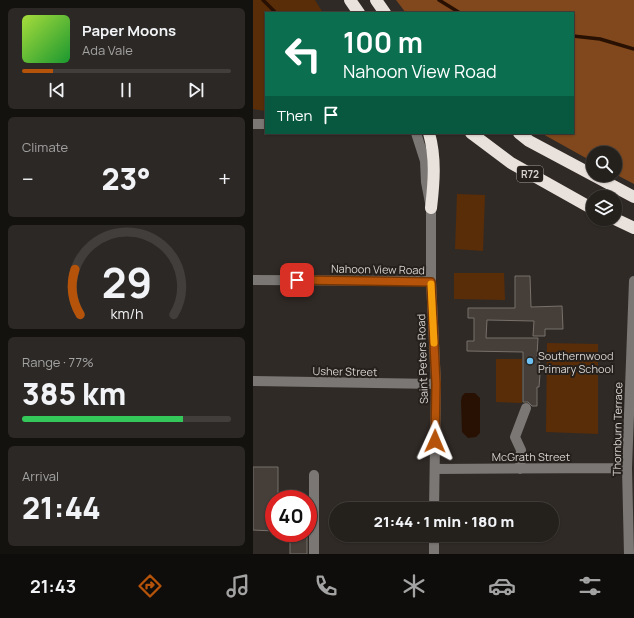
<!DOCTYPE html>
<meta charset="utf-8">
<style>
body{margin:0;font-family:Manrope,sans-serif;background:#2c2825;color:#f1f3f6;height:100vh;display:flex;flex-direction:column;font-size:15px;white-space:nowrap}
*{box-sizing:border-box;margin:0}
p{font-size:13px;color:#a3a3a3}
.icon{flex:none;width:22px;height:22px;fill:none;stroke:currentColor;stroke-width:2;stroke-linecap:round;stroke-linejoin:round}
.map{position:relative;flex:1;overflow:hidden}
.side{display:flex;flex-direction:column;gap:8px;padding:8px;background:#14120f;width:253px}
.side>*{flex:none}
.top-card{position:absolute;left:12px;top:12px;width:309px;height:122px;border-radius:0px;box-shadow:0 1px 3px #0004,0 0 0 1px #413e3b;background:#0b6e4f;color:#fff;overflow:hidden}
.fabs{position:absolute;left:333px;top:146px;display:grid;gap:8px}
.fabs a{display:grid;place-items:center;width:36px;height:36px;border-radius:50%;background:#24201c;box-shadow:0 1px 3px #0004,0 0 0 1px #413e3b;font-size:20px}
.speed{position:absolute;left:12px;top:490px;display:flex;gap:8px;font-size:20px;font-weight:700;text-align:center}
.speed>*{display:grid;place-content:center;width:52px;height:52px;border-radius:50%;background:#24201c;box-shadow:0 1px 3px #0004,0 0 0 1px #413e3b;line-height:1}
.speed .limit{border:6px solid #d22;background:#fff;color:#111}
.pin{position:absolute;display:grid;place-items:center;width:34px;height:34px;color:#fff;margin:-17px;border-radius:8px;box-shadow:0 2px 6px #0006}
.me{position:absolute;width:44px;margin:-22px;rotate:1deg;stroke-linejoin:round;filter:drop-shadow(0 0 3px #0008)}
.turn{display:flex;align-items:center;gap:14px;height:84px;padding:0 12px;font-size:18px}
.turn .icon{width:52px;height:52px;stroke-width:2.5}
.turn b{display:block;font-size:28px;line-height:34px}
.then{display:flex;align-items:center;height:38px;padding:0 12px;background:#0003;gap:8px;font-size:15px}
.big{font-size:30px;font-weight:800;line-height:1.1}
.side .tile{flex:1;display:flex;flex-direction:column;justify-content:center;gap:6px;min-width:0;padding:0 14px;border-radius:6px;background:#2c2825}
.side .dial{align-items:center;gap:0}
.dial svg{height:104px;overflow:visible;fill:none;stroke:#413e3b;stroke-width:7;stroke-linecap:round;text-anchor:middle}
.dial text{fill:#f1f3f6;stroke:none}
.song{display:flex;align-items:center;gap:12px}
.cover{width:48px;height:48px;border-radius:6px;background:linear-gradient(135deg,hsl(80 70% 55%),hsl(130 70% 35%))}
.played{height:4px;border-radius:2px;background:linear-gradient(90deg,#b45309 15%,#413e3b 15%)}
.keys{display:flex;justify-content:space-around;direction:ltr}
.heat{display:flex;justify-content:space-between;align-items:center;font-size:22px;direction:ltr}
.charge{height:6px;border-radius:3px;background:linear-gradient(90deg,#34c759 77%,#413e3b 0)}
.trip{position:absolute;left:76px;top:502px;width:230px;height:40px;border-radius:20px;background:#24201c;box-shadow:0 1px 3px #0004,0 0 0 1px #413e3b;font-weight:800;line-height:40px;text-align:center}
.dock{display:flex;height:64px;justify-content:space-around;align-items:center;background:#0e0d0b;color:#a3a3a3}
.dock .icon{width:28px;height:28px}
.dock .active{color:#b45309}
.dock b{font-size:18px;color:#f1f3f6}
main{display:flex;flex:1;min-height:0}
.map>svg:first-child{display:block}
.green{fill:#592d08}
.forest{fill:#80481c}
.water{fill:#281102}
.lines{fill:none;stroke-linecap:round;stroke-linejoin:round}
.stream{stroke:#281102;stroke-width:3.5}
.building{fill:#453e39;stroke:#77706b}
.minor{stroke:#7a7774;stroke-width:10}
.highway{stroke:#e9e1db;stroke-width:12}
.route-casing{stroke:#753606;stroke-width:10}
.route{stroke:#b45309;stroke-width:7}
.slow{stroke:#f59e0b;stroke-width:7}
.poi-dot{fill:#6dc2f3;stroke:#26201c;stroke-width:1.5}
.labels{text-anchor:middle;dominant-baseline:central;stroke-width:4;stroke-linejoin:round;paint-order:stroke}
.shield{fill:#26201c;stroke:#a29d9a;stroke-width:1}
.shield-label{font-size:10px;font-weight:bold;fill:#d7d3d0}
.street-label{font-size:11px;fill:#d7d3d0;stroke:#26201c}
.poi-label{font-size:11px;fill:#d7d3d0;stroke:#26201c;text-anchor:start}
</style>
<main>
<section class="side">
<div class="tile">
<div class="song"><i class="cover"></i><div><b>Paper Moons</b><p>Ada Vale</p></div></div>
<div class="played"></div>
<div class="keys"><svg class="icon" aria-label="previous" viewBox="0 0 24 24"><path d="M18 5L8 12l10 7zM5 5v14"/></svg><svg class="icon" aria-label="pause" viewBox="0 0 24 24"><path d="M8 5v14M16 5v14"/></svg><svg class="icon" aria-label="next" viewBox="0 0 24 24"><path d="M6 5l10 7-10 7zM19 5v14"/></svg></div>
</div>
<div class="tile"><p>Climate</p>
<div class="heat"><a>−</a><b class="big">23°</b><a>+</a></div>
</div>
<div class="tile dial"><svg viewBox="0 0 100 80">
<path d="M14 69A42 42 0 1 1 86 69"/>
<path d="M14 69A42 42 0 0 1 10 34" stroke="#b45309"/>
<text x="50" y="56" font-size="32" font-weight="700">29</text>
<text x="50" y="72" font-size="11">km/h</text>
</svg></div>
<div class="tile"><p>Range · 77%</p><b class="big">385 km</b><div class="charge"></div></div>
<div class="tile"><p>Arrival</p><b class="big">21:44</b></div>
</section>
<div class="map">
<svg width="381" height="554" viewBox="0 0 381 554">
<rect width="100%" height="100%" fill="#302a26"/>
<path class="green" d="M0,0H62L70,13H13V111L0,109Z
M204,194L232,195L230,251L202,249Z
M201,273H251L252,300L201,299Z
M294,343L345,344V434L293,432Z
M243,359H269V403L243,402Z"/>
<path class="forest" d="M143,0H381V184L362,174V153H340V162L288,133H320V13H153Z"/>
<path class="water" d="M212,393H222L227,398V433L223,437L215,438L209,432L208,401L209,396Z"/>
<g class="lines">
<path class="stream" d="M10,0L23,13
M186,0L207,13
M320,36L347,39L381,49"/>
</g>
<path class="building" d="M262,276H277L278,307L309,306L310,329H292V336H280L281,321L234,320L233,338H285L284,356H286L287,374L286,387H284V406H279L275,402H270V352L214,351V341H221V318H215V308H262Z
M0,467H25V499H21V531L0,530Z
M37,533H54V554H37Z"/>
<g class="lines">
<path class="minor" d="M0,124H13
M163,133L172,161L173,182L178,208V281L183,384L181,509
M0,280L178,281
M0,381L183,384
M182,469L374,468
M267,469L268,450L262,437L273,408
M61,475V554
M181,554V535
M376,554L374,468L381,281"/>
<path class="highway" d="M97,0L106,13
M123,0L132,13
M176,133C183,158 181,182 178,208
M218,133L258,163L340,209
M266,133L276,141L381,197
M362,219L381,228"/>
</g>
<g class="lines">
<g class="route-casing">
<path id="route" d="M44,280L178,282L183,384L182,441"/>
</g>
<use href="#route" class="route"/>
<path class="slow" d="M178,284L181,343"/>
</g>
<circle class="poi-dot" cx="277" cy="361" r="4"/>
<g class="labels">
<rect class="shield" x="264" y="166" width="26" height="16" rx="3"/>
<g class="shield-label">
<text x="277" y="174">R72</text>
</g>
<g class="street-label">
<text transform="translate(125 269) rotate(1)">Nahoon View Road</text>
<text transform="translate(169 359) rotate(-92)">Saint Peters Road</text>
<text transform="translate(92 371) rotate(1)">Usher Street</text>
<text transform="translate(364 429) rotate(-89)">Thornburn Terrace</text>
<text x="278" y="456">McGrath Street</text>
</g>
<g class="poi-label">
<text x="285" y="355">Southernwood<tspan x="285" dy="13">Primary School</tspan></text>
</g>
</g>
</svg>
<div class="fabs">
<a><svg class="icon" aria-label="search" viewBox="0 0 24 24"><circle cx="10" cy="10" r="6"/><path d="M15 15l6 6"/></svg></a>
<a><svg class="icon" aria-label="layers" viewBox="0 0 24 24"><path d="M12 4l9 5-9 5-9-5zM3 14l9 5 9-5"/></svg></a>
</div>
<div class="speed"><div class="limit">40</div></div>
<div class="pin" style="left:44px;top:280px;background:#d93025"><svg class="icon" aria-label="arrive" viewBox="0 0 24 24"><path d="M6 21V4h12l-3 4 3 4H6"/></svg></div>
<svg class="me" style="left:182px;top:441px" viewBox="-20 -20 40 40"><path d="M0-17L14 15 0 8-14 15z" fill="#b45309" stroke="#fff" stroke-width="4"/></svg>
<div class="trip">21:44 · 1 min · 180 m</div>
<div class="top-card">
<div class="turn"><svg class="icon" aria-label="left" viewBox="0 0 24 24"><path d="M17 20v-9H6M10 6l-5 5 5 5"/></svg><div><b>100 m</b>Nahoon View Road</div></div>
<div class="then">Then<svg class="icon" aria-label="arrive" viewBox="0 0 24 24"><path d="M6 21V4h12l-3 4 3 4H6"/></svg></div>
</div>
</div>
</main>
<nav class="dock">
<b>21:43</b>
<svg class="icon active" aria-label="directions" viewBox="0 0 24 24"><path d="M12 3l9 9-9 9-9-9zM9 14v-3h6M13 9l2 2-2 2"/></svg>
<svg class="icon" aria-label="music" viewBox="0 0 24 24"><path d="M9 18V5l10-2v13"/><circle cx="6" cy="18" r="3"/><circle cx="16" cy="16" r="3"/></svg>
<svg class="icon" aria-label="phone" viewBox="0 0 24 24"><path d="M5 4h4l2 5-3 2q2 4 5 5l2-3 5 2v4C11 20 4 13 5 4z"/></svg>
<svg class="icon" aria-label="climate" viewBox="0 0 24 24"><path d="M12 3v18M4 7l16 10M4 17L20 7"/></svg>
<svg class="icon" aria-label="car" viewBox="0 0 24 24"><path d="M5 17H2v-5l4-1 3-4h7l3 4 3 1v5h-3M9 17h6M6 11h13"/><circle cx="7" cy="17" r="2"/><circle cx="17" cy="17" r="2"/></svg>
<svg class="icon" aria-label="filters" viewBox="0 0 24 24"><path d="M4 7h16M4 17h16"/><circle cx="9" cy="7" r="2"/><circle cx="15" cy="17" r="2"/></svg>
</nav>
